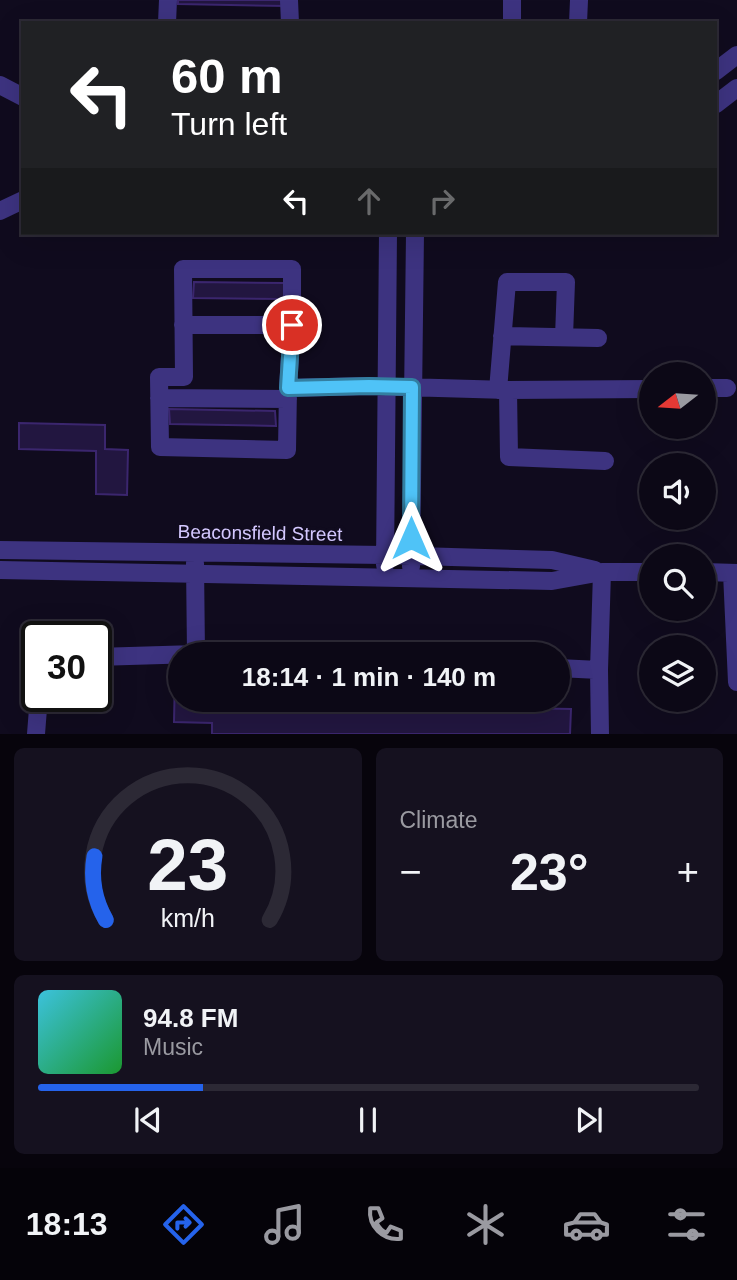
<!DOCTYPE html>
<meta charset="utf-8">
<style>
body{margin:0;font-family:Helvetica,sans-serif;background:#15111f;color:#f1f3f6;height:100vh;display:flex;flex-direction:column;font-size:26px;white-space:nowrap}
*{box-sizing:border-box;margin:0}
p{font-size:23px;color:#9a9aa1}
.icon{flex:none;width:38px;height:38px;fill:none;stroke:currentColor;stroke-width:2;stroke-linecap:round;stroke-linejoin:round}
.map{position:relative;height:734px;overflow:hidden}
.details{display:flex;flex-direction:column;gap:14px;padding:14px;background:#07040c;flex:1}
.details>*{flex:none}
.hud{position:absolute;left:21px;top:21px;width:696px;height:214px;border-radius:0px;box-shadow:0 7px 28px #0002,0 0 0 2px #2c2935;background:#202124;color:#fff;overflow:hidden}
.needle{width:46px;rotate:253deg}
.fabs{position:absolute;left:639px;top:362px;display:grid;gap:14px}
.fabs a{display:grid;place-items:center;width:77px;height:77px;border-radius:50%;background:#0c0816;box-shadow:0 7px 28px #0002,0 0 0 2px #2c2935;font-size:35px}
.speed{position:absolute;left:21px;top:621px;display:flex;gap:14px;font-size:35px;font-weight:700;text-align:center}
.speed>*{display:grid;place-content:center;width:91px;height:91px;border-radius:50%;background:#0c0816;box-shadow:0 7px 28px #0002,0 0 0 2px #2c2935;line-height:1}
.speed .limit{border:4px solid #111;border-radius:10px;background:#fff;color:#111}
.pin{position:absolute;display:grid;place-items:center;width:60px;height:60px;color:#fff;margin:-30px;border:4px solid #fff;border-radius:50%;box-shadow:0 2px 7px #0007}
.me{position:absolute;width:77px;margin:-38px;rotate:0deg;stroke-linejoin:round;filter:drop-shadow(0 0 5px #0008)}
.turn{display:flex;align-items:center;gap:24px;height:147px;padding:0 35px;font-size:32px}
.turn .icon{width:91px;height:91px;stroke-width:2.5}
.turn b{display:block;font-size:49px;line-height:60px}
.lanes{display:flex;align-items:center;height:66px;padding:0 35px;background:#0003;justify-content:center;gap:35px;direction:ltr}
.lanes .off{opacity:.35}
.big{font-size:52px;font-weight:700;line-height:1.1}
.details .widget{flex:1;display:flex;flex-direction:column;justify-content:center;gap:10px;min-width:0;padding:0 24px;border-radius:10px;background:#15111f}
.details .dial{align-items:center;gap:0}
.dial svg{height:182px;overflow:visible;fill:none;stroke:#2c2935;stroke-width:7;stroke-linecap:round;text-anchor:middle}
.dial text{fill:#f1f3f6;stroke:none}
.song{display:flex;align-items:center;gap:21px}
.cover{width:84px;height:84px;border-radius:10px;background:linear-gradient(135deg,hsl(190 70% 55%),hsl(130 70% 35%))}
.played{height:7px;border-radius:4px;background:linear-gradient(90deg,#2563eb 25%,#2c2935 25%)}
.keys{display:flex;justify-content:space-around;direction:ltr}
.heat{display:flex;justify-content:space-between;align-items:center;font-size:38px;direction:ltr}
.details .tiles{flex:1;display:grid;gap:14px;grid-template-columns:1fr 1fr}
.widget:last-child{grid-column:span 2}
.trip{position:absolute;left:168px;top:642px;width:402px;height:70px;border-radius:35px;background:#0c0816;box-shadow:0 7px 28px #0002,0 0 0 2px #2c2935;font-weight:700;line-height:70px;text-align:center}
.tab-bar{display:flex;height:112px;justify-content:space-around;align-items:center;background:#050309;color:#9a9aa1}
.tab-bar .icon{width:49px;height:49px}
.tab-bar .selected{color:#2563eb}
.tab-bar b{font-size:32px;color:#f1f3f6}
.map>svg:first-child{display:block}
.building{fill:#221640;stroke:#3b266e;stroke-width:2}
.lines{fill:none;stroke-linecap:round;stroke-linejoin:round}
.minor{stroke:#3d3380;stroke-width:18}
.route-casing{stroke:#337fa1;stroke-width:18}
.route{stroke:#4fc3f7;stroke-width:12}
.labels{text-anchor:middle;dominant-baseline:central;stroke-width:7;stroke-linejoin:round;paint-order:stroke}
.street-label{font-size:19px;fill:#d4c8ff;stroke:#100b1e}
</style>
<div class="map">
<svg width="737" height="734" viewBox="0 0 737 734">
<rect width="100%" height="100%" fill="#100b1e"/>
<path class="building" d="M178,0H285V6L178,4Z
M194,282L284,283L285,299L193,298Z
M169,409L275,411L276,426L170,424Z
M19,423L105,425V449L128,450L127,495L96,494V451L19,449Z
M175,674L180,675V700H383V705L571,709L570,734H212V723L174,722Z"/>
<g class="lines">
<path class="minor" d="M289,0L290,23
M167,23L168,0
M512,23V0
M578,23L579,0
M716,71L737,55
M0,85L23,97
M716,104L737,88
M0,211L23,200
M183,325H292
M502,336L598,338
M288,388L292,325V269H183L184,377H159L160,447L287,450L288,388L369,386L508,390L651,389
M704,388H727
M498,390L507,282H566L564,337
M508,390L509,457L605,461
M159,398L288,399
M0,550L385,555L552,560L595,570
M195,563L196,654H209
M385,565L388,233
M411,567L415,233
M0,570L552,581L602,572H651
M704,572L737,573
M732,573L737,682
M96,657L196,654
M558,668L599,670
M36,734L39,696
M600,734L599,670L602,572"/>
</g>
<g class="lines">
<g class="route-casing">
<path id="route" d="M292,325L288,388L369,386L412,387L411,538"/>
</g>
<use href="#route" class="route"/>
</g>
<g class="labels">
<g class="street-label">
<text transform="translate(260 533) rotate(1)">Beaconsfield Street</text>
</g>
</g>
</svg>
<div class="fabs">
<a><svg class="needle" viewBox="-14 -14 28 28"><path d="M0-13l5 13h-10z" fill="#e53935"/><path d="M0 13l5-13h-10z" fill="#9a9aa1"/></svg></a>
<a><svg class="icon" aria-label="sound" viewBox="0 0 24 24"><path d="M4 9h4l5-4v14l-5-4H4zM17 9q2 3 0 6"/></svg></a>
<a><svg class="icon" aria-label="search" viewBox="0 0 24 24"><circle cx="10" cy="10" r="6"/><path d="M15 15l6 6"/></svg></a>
<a><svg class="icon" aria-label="layers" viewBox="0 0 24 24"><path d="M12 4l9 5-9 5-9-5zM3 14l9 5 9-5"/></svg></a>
</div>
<div class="speed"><div class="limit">30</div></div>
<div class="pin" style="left:292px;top:325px;background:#d93025"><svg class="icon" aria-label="arrive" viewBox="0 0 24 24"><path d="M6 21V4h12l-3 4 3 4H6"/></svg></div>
<svg class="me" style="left:411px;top:538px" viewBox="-20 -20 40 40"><path d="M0-17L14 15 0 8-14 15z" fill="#4fc3f7" stroke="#fff" stroke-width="4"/></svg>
<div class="trip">18:14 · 1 min · 140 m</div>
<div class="hud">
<div class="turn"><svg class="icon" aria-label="left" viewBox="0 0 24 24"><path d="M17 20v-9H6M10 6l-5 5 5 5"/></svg><div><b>60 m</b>Turn left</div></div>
<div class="lanes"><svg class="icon" aria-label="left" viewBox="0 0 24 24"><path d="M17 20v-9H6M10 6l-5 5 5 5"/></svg><svg class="icon off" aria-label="ahead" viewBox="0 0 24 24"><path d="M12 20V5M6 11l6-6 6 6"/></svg><svg class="icon off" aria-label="right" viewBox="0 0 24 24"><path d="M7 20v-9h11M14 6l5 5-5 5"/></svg></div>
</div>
</div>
<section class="details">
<div class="tiles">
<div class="widget dial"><svg viewBox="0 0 100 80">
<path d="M14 69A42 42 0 1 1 86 69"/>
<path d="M14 69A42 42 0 0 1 9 41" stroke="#2563eb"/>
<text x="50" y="56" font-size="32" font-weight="700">23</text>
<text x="50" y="72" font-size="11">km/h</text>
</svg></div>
<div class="widget"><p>Climate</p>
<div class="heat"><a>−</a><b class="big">23°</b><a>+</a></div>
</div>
<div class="widget">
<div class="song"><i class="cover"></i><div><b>94.8 FM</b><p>Music</p></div></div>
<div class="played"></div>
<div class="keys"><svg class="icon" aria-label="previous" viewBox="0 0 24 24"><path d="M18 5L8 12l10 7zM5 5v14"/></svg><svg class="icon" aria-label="pause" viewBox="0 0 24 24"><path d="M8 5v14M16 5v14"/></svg><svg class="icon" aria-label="next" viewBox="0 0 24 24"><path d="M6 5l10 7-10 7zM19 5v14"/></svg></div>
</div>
</div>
</section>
<nav class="tab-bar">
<b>18:13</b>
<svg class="icon selected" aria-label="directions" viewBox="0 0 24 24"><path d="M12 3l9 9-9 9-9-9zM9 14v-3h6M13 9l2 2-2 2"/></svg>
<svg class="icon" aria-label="music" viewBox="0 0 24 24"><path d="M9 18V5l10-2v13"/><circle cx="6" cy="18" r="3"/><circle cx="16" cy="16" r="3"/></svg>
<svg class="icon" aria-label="phone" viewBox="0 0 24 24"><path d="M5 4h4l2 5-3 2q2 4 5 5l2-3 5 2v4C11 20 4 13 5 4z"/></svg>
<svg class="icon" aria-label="climate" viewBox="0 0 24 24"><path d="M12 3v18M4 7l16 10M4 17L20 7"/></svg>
<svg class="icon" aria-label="car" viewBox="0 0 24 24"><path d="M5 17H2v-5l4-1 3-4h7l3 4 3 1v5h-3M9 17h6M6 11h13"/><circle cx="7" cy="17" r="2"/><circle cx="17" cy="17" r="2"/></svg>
<svg class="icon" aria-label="filters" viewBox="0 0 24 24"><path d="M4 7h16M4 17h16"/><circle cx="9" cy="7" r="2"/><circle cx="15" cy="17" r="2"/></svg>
</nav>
